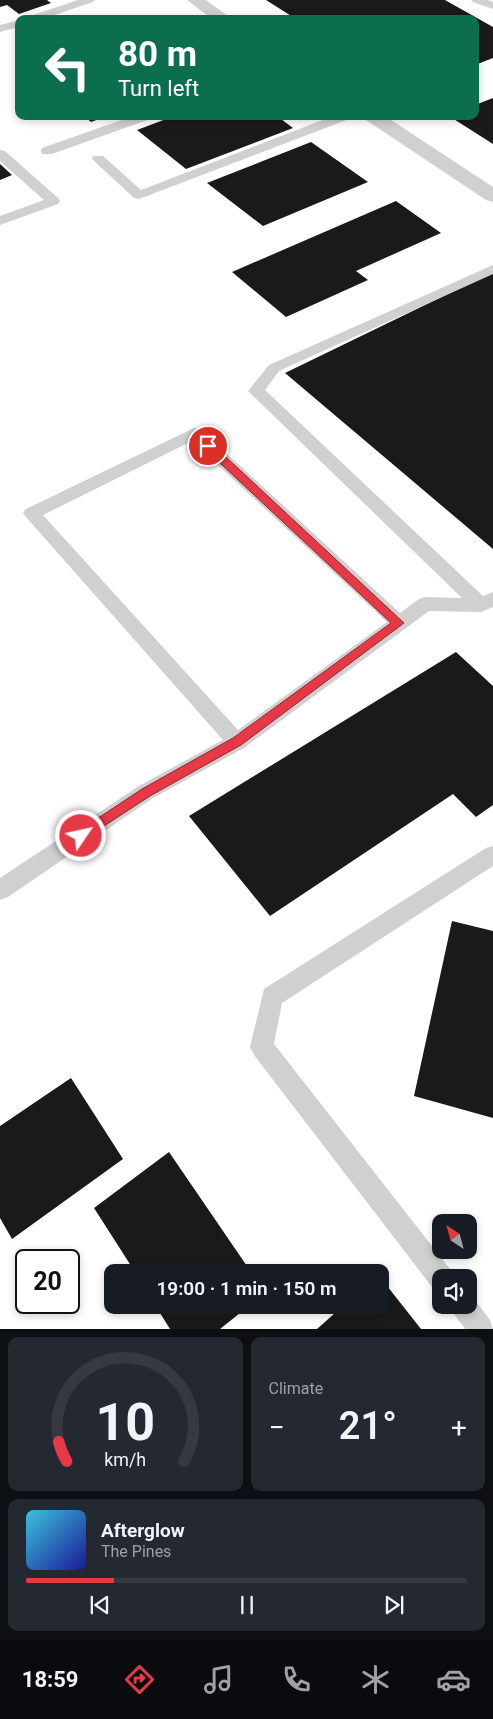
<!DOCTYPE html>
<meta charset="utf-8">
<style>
body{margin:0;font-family:Roboto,sans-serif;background:#242831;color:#f1f3f6;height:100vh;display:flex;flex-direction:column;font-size:19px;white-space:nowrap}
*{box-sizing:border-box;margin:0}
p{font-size:16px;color:#9ea1a6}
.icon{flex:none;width:28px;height:28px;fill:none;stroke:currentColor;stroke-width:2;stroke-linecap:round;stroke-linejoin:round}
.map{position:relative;height:1329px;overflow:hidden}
.panel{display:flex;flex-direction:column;gap:8px;padding:8px;background:#0d0f14;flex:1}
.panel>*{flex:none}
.banner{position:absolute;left:15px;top:15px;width:464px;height:105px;border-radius:10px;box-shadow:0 2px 8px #0003;background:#0b6e4f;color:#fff;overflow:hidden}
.needle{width:32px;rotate:324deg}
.buttons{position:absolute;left:432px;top:1214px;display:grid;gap:10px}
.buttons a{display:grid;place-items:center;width:45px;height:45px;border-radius:10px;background:#171b24;box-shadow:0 2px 8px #0003;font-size:25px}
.speed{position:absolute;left:15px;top:1249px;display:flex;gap:10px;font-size:25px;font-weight:700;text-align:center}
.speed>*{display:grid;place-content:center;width:65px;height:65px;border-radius:50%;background:#171b24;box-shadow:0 2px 8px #0003;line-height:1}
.speed .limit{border:2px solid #111;border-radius:8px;background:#fff;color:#111}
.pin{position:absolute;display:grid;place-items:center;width:42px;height:42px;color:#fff;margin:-21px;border:2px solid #fff;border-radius:50%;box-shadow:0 1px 5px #0007}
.me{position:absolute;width:55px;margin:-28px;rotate:56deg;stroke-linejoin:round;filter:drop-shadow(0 0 4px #0008)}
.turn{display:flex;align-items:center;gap:18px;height:105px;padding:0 20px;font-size:22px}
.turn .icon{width:65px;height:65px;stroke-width:2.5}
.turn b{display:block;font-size:35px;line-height:42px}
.big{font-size:38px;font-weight:600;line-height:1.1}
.panel .tile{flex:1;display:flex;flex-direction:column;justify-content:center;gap:8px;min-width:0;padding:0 18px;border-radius:10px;background:#242831}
.panel .dial{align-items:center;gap:0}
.dial svg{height:130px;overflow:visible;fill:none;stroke:#363941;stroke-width:7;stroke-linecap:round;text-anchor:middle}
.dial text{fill:#f1f3f6;stroke:none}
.song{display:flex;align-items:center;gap:15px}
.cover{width:60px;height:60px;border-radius:8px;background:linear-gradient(135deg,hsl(190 70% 55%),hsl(240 70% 35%))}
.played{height:5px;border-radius:2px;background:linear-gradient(90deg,#e63946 20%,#363941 20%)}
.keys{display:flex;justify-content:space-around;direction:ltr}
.heat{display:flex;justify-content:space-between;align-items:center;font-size:28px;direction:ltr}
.panel .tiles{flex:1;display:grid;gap:8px;grid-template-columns:1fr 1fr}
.tile:last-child{grid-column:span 2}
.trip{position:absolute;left:104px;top:1264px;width:285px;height:50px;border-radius:10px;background:#171b24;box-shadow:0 2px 8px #0003;font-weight:600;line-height:50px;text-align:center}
.tabs{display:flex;height:80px;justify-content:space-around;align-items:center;background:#090b0e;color:#9ea1a6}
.tabs .icon{width:35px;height:35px}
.tabs .active{color:#e63946}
.tabs b{font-size:22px;color:#f1f3f6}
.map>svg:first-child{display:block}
.building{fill:#1a1a1a}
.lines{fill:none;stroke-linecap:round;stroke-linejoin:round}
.service{fill:#d0d0d0;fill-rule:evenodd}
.minor{fill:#d0d0d0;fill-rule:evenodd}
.route{fill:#e63946;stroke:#96252e}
</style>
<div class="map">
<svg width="493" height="1329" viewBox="0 0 493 1329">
<rect width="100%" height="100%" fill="#fff"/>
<path class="building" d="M0,0H47L51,3L19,14L7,5L0,7Z
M266,0H445L493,27V58L475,65V19H296Z
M493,98V144L449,116H475V105Z
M84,116H107L91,122Z
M174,116H277L293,128L186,169L137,130Z
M311,142L368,182L263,226L207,183Z
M0,164L12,175L0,180Z
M396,201L441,233L356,271L368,280L286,317L232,272Z
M493,272V549L285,373Z
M456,652L493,686V805L476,817L453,794L270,916L189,816Z
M452,921L493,931V1118L414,1096Z
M71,1078L123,1159L12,1239L0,1218V1126Z
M169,1152L251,1272H135L94,1208Z
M380,1277L421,1329H317L344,1305H380Z
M155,1305H250L220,1329H170Z"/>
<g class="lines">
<path class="service" d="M78,0H95L93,2L43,19H26L27,17Z
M471,0H487L493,2V9L473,2Z
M19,20V27L0,32V25Z
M133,116H152L150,119L52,154H42L41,151L42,148Z
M333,116H351L349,119L139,199L134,198L92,159L93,156H103L141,190Z
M0,150L5,151L58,198L60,201L58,204L0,225V216L44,200L0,161Z
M493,265V274L279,371L265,390L483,596L493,592V607L481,612L429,611L244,748L153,798L8,897L0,900V878L139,786L223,740L26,517L23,513L26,509L194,428L200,429L400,613L419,599L425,597L462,598L248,391L269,365ZM192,441L387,622L238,730L43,515Z
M493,846V866L282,1003L274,1044L450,1269L454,1278H441V1291L432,1287L254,1055L250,1047L264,989L486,848Z
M469,1294L472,1296L490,1320L493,1329H465L454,1314L450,1305H469Z"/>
<path class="minor" d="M187,0H206L232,19H212Z
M363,116H385L493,187V202L486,200L366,120Z"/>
</g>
<path class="route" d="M208,443L212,444L404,623L241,745L150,796L81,841L77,840L75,836L77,832L142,789L233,738L391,623L205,449V444Z"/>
</svg>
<div class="buttons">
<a><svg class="needle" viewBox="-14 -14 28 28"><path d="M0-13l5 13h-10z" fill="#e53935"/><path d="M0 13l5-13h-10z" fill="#9ea1a6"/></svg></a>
<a><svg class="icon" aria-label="sound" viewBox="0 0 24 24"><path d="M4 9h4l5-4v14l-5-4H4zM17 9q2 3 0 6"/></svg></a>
</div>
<div class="speed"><div class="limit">20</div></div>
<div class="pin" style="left:208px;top:446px;background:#d93025"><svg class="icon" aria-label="arrive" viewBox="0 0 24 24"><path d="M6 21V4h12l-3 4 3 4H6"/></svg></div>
<svg class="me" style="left:81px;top:836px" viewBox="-20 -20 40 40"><circle r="17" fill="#e63946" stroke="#fff" stroke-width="3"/><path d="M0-11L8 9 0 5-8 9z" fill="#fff"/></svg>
<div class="trip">19:00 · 1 min · 150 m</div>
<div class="banner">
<div class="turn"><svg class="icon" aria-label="left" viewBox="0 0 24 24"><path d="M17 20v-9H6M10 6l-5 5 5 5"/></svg><div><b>80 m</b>Turn left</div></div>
</div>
</div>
<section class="panel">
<div class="tiles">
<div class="tile dial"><svg viewBox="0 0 100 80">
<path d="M14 69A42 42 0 1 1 86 69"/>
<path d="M14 69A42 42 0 0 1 9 57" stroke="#e63946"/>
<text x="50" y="56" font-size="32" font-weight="700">10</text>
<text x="50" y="72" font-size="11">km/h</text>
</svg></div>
<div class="tile"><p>Climate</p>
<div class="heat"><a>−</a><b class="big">21°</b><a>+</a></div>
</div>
<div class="tile">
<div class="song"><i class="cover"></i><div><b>Afterglow</b><p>The Pines</p></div></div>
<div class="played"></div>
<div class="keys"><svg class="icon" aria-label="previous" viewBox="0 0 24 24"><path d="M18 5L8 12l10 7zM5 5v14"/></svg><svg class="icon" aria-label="pause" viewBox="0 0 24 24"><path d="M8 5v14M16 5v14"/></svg><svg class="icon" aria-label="next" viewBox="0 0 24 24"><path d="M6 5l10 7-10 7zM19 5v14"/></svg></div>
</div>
</div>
</section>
<nav class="tabs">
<b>18:59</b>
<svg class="icon active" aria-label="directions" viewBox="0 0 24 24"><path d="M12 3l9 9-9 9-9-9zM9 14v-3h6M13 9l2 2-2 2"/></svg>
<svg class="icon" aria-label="music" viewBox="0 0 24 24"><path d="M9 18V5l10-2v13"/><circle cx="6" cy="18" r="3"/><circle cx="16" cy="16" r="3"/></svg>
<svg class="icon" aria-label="phone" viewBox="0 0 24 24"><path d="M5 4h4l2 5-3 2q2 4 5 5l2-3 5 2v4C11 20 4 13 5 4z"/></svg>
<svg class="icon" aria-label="climate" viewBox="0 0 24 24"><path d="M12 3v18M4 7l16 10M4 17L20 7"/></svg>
<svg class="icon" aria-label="car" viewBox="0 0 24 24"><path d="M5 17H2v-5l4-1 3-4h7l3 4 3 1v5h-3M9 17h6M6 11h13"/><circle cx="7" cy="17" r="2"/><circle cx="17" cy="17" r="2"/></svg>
</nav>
